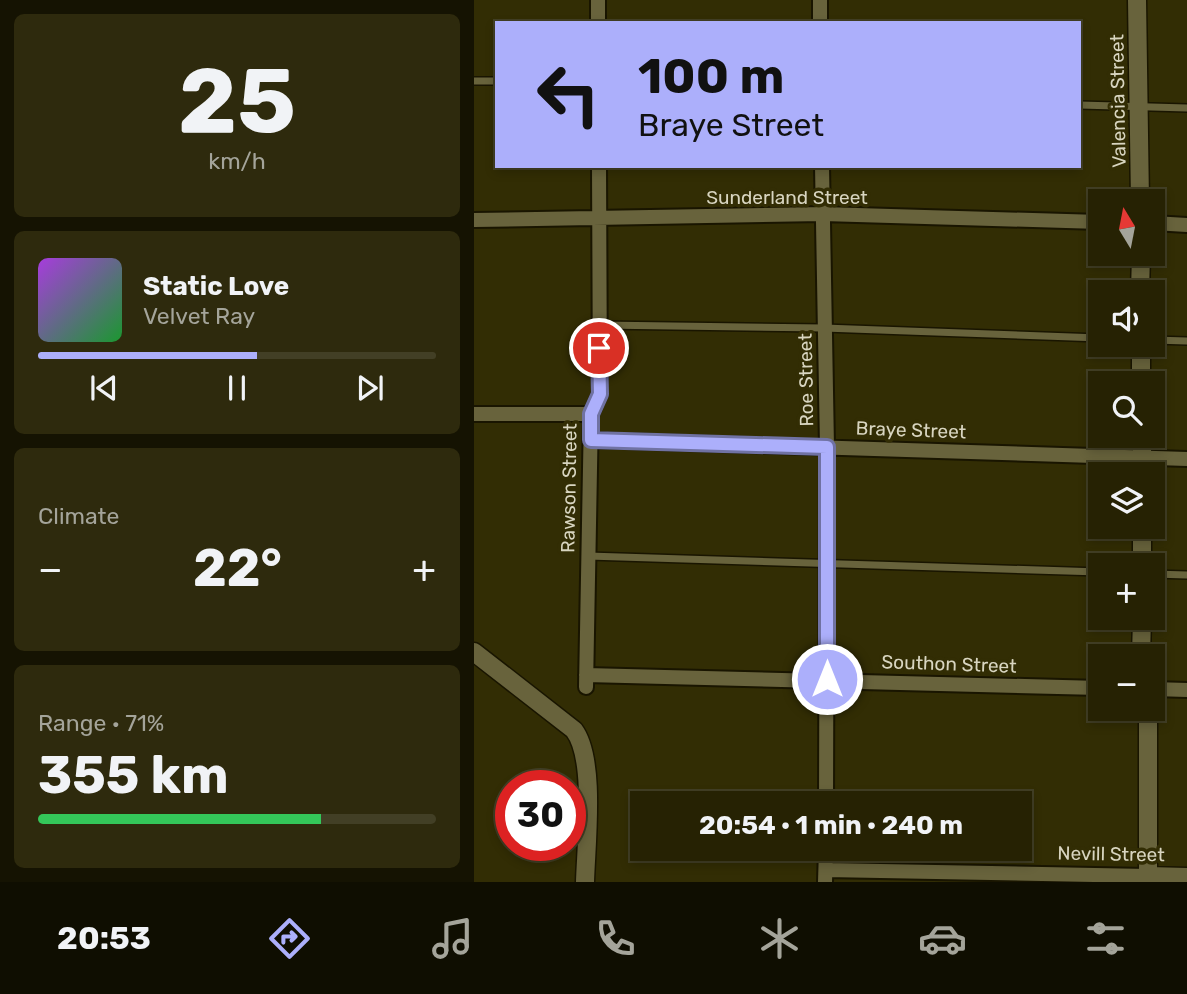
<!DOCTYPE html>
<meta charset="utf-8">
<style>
body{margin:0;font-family:Rubik,sans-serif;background:#2e2a0d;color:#f1f3f6;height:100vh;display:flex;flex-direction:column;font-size:26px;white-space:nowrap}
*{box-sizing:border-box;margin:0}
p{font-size:23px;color:#a4a49a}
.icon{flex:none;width:38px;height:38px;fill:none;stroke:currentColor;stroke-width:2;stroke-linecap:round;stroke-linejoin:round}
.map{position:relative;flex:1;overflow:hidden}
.panel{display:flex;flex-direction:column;gap:14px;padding:14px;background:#151302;width:474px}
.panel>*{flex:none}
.top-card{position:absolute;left:21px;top:21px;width:586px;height:147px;border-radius:0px;box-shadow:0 4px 10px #0003,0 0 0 2px #423f25;background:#acaffb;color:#111;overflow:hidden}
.needle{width:46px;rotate:350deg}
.fabs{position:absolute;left:614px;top:189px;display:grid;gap:14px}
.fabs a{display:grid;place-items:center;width:77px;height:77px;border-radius:0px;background:#262203;box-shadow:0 4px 10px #0003,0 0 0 2px #423f25;font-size:35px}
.speed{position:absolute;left:21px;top:770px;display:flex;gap:14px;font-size:35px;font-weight:700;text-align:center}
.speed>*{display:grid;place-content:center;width:91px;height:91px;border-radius:50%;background:#262203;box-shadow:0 4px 10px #0003,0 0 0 2px #423f25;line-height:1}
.speed .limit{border:10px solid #d22;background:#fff;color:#111}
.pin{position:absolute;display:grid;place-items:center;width:60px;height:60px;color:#fff;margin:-30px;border:4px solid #fff;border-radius:50%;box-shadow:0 2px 7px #0007}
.me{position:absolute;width:77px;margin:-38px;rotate:0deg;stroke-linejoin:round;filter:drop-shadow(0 0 5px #0008)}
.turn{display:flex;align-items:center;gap:24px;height:147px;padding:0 28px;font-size:32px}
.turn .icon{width:91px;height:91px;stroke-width:2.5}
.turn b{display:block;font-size:49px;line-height:60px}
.big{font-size:52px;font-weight:700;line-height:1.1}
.panel .tile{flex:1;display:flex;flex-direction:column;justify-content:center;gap:10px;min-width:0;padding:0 24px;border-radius:10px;background:#2e2a0d}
.panel .dial{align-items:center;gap:0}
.dial b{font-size:91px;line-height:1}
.song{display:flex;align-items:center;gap:21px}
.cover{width:84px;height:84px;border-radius:10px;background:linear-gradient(135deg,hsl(280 70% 55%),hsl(130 70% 35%))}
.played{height:7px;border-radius:4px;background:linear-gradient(90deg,#acaffb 55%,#423f25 55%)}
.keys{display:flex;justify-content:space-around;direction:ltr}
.heat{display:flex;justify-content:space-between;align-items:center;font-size:38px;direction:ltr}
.charge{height:10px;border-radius:5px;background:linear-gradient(90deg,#34c759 71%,#423f25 0)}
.trip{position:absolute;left:156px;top:791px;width:402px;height:70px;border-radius:0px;background:#262203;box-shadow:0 4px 10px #0003,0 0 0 2px #423f25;font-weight:700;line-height:70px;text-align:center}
.menu{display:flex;height:112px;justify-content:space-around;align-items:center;background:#0f0e01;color:#a4a49a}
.menu .icon{width:49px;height:49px}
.menu .current{color:#acaffb}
.menu b{font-size:32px;color:#f1f3f6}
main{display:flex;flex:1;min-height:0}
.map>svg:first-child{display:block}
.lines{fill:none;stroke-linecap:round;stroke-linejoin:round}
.service-casing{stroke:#191500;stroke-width:10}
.minor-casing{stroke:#191500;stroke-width:18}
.tertiary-casing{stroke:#191500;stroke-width:21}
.service{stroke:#68633c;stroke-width:7}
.minor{stroke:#68633c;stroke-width:14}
.tertiary{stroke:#68633c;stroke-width:18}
.route-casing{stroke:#7072a3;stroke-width:18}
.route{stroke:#acaffb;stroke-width:12}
.labels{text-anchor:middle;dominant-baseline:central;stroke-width:7;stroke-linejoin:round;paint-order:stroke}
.street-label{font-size:19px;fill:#d8d5c0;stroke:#322d04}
</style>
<main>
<section class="panel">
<div class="tile dial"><b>25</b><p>km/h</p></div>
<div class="tile">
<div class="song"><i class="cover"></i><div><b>Static Love</b><p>Velvet Ray</p></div></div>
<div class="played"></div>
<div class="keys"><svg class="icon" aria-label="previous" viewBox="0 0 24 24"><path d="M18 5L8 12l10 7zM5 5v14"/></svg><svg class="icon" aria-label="pause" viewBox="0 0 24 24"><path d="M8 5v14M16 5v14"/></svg><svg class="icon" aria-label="next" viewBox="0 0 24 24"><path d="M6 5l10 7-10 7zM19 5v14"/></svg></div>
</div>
<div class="tile"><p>Climate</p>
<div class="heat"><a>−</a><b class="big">22°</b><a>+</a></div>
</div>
<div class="tile"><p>Range · 71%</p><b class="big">355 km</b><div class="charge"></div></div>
</section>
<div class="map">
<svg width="713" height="882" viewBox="0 0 713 882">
<rect width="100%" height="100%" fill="#322d04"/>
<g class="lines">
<g class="service-casing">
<path id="service" d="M0,81H23
M606,105L713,108
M126,325L350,328L626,338
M679,340L713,341
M114,556L626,572
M679,574L713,575"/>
</g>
<g class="minor-casing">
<path id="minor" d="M124,0V23
M346,0V23
M348,166L353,447L352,803
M0,220L349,214L626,222
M679,223L713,225
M0,414H117
M117,440L713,459
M112,675L626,688
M112,687L117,414L126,394L125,166
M679,689L713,690
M352,870L674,876
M351,882L352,849"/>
</g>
<g class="tertiary-casing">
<path id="tertiary" d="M663,0L666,201
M666,292L667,254
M667,345V383
M668,436V474
M668,527V565
M0,652L100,730C122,759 112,844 111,882
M667,656L668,618
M674,876L713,877
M674,882V709"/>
</g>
<use href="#service" class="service"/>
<use href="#minor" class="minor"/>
<use href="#tertiary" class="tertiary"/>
</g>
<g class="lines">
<g class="route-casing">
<path id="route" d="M125,348L126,394L117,414V440L353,447V679"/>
</g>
<use href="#route" class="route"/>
</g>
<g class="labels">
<g class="street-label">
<text transform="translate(644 101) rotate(-91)">Valencia Street</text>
<text x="313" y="197">Sunderland Street</text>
<text transform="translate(332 380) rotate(-91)">Roe Street</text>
<text transform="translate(437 430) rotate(2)">Braye Street</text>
<text transform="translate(95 488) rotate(-89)">Rawson Street</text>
<text transform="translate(475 664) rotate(2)">Southon Street</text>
<text transform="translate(637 854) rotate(1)">Nevill Street</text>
</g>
</g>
</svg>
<div class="fabs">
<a><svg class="needle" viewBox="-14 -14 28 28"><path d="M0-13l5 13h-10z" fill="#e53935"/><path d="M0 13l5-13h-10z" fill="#a4a49a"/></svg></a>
<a><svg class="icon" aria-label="sound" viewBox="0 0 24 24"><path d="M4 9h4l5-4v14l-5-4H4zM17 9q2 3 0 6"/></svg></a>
<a><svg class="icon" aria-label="search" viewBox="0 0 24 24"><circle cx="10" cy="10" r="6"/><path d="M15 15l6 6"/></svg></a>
<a><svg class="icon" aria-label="layers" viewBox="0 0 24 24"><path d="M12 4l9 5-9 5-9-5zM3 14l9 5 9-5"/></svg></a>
<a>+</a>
<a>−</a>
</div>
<div class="speed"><div class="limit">30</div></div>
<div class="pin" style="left:125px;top:348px;background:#d93025"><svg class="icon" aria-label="arrive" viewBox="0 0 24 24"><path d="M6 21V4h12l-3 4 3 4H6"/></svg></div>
<svg class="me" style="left:353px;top:679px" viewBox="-20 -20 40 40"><circle r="17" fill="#acaffb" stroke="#fff" stroke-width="3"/><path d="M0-11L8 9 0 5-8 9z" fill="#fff"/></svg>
<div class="trip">20:54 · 1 min · 240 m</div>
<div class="top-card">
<div class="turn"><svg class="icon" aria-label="left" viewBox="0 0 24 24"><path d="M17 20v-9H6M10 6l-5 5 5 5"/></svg><div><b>100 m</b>Braye Street</div></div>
</div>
</div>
</main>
<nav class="menu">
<b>20:53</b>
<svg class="icon current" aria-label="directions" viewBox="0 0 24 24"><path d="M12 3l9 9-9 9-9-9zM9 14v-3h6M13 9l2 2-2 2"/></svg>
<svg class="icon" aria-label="music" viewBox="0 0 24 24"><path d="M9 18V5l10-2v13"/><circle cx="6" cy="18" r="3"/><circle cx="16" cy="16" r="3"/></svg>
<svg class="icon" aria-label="phone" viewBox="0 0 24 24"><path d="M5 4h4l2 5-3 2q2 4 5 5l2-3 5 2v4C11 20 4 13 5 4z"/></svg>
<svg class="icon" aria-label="climate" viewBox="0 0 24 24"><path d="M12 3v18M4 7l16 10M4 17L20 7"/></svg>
<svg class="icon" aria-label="car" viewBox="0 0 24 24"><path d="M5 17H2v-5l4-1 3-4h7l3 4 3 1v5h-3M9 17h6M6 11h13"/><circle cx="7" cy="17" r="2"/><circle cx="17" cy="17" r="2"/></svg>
<svg class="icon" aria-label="filters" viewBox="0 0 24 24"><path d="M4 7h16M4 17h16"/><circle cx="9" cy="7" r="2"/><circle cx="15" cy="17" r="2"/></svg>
</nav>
